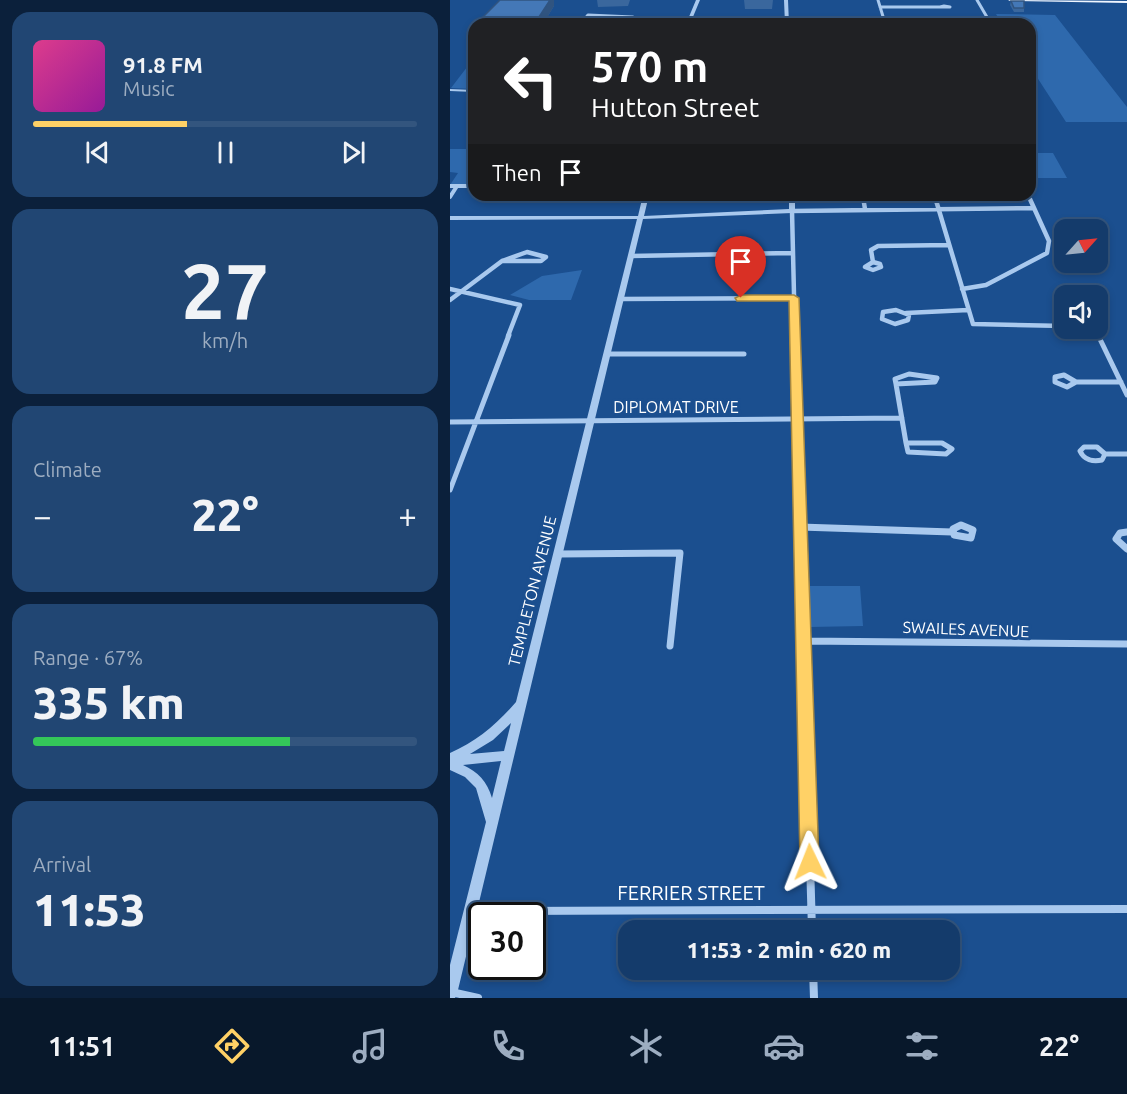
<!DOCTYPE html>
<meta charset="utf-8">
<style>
body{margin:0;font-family:Ubuntu,sans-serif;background:#214673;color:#f1f3f6;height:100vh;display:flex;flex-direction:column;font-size:22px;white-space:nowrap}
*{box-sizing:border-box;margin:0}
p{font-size:20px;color:#9dadc1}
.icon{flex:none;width:33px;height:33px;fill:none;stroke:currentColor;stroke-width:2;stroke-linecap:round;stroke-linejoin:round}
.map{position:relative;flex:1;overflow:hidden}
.sheet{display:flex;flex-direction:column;gap:12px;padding:12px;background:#0b203b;width:450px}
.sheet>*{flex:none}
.guide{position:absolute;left:18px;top:18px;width:568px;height:183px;border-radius:18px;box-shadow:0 3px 9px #0003,0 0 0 2px #33557e;background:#202124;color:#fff;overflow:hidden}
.needle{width:39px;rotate:63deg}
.controls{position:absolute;left:604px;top:219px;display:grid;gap:12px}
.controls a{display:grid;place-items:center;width:54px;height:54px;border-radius:12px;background:#143b6b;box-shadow:0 3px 9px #0003,0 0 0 2px #33557e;font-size:30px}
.speed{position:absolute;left:18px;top:902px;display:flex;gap:12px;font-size:30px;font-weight:700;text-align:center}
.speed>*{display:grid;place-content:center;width:78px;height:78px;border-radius:50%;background:#143b6b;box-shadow:0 3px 9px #0003,0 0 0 2px #33557e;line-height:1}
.speed .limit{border:3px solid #111;border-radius:9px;background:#fff;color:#111}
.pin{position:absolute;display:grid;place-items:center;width:51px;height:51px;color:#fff;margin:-62px -26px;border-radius:50% 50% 50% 0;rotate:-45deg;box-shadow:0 0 6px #0007}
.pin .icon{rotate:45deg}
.me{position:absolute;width:66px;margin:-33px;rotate:358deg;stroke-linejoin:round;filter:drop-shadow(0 0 4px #0008)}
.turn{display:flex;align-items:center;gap:21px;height:126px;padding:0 24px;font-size:27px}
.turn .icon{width:78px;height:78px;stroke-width:2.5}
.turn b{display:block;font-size:42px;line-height:51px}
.then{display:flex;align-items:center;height:57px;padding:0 24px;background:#0003;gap:12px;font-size:22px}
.big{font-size:45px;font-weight:800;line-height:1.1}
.sheet .widget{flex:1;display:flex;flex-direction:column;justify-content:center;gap:9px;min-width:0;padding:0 21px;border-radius:18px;background:#214673}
.sheet .dial{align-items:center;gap:0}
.dial b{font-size:78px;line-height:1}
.song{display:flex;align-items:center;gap:18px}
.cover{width:72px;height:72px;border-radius:9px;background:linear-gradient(135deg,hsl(330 70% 55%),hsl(300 70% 35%))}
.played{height:6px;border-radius:3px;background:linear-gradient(90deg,#ffd166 40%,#33557e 40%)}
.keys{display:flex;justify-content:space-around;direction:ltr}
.heat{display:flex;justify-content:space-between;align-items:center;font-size:33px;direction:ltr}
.charge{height:9px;border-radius:4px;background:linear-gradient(90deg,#34c759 67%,#33557e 0)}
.trip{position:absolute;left:168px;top:920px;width:342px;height:60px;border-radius:18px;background:#143b6b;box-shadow:0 3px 9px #0003,0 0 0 2px #33557e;font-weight:800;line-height:60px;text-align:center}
.tabs{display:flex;height:96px;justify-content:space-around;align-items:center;background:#08182b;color:#9dadc1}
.tabs .icon{width:42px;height:42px}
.tabs .selected{color:#ffd166}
.tabs b{font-size:27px;color:#f1f3f6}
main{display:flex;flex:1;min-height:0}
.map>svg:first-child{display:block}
.green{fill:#2e69ad}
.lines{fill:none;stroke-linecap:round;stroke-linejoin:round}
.minor-far5{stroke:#a9c9ee;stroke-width:3}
.minor-far4{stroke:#a9c9ee;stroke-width:4}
.minor-far3{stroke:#a9c9ee;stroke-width:4.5}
.minor-far2{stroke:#a9c9ee;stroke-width:5}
.minor-far1{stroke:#a9c9ee;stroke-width:7}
.minor{stroke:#a9c9ee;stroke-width:8}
.tertiary{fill:#a9c9ee;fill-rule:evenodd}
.primary{fill:#f0f6ff;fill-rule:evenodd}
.wall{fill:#3a679d}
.shaded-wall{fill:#305480}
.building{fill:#4478b7;stroke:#305480;stroke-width:1.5}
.route{fill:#ffd166;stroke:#a68842;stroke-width:1.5}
.labels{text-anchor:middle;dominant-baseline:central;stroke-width:6;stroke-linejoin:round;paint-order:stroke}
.street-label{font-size:16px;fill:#fff;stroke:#1b4f8f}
.near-street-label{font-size:20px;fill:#fff;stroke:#1b4f8f}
</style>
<main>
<section class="sheet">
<div class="widget">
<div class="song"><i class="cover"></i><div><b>91.8 FM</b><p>Music</p></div></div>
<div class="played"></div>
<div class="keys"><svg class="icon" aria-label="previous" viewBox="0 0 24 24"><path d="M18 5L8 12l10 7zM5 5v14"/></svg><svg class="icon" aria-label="pause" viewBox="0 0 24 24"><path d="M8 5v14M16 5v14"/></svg><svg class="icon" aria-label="next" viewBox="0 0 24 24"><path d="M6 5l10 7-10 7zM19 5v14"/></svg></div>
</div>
<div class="widget dial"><b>27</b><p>km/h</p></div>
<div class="widget"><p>Climate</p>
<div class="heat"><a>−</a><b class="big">22°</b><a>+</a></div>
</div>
<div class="widget"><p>Range · 67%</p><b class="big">335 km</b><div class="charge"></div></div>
<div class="widget"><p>Arrival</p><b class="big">11:53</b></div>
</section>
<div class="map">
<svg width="677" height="998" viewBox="0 0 677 998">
<rect width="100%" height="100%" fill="#1b4f8f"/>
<path class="green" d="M546,14L605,15L677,107V122H616L581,68L580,24H552Z
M24,58V89L1,88Z
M0,149H17L16,153H24V185H0L8,173L0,172Z
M581,153H603L617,178H581Z
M132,270L121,300H79L60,295L92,276Z
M358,586H410L413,626L360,627Z"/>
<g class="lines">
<path class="minor-far5" d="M428,0L435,23
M527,0L541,24
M494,6L500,7H490Z
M430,7H490
M434,20L490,21L498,24
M400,22H435
M239,23L286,24
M131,24L138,15L183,17L180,24"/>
<path class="minor-far4" d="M0,186H24
M413,195V198
M484,195L485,198
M578,195L579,198
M0,197L7,186"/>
<path class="minor-far3" d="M413,197L415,209
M485,197L523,324L615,326
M77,252L96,257L91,261H52Z
M181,256L343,253
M423,262L421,250L428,246L499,245
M423,262L430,264L431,267L423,270L415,267Z
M0,289L70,305L58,336
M512,289L536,285L597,253L599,241L579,197
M171,299L344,298
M0,300L52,261
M446,310L459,315L458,320L445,324L432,319L433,312Z
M456,313L518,310
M645,328L649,336
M345,336L342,211L584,208"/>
<path class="minor-far2" d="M345,335L350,509
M648,335L677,395
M157,354H294
M459,374L487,378L485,382L446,384L445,379Z
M614,375L626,382L617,387L605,382V377Z
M626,382H671
M446,384L456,443
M0,422L452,418
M456,443H492L502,449L496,454L458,452Z
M634,447H647L655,454L652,460C643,462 634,460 630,451Z
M655,454H677
M0,490L59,335"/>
<path class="minor-far1" d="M350,508L356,726
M511,525L523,530L521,538L504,535L503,529Z
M350,527L502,532
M677,532L670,533L666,539L677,549
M108,554L230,553L220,646
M354,641L677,644"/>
<path class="minor" d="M356,725L362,930
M21,911L677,909
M363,969L364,998
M1,992L28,998"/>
<path class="tertiary" d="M246,0H250L240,24H236Z
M334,0H338L339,24H335Z
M0,89L24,90V92L0,91Z
M193,195H199L194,216L339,209V195H345V211L342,213L193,219L7,994L5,998H0V965L36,822L26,788L15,777L0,770V753C27,741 47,724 66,702L187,219L0,220V216H188ZM61,723L54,751L20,754L43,740ZM51,761L42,798C37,781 28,772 13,765Z"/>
<path class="primary" d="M558,0L677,1V3L560,1Z"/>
</g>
<path class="wall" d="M50,0H104V6L93,24H34L33,17Z
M147,0H180L178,6L148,7Z
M294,0H323L322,9H295Z
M561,1L574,8V12H564L560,5Z"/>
<path class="shaded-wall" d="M100,0H104V6L93,24H90L89,17Z"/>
<path class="building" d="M50,0H100L89,17H33Z
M561,1H574V8H564Z"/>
<path class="route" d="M291,295H344L349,298L369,862L366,869L360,871L353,869L350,862L339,301H287L285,298Z"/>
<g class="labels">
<g class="street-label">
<text x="226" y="407">DIPLOMAT DRIVE</text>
<text transform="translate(82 591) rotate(-76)">TEMPLETON AVENUE</text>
<text transform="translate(516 629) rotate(2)">SWAILES AVENUE</text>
</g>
<g class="near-street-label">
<text x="241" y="892">FERRIER STREET</text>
</g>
</g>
</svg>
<div class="controls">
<a><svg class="needle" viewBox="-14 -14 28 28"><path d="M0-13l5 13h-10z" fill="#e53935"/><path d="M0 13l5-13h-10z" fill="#9dadc1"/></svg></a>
<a><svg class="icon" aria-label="sound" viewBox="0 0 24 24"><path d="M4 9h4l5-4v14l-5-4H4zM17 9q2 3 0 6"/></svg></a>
</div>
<div class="speed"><div class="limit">30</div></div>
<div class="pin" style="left:291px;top:298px;background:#d93025"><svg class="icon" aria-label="arrive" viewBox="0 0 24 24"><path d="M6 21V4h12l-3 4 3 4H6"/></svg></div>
<svg class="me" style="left:360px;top:862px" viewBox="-20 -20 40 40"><path d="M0-17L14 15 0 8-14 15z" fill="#ffd166" stroke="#fff" stroke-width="4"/></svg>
<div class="trip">11:53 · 2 min · 620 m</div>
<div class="guide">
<div class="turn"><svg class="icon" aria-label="left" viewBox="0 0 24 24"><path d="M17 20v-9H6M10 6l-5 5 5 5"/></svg><div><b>570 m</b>Hutton Street</div></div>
<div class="then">Then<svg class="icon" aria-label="arrive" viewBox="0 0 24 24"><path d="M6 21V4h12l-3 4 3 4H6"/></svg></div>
</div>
</div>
</main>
<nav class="tabs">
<b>11:51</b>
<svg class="icon selected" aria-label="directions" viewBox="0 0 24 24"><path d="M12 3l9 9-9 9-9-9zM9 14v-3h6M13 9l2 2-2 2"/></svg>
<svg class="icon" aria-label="music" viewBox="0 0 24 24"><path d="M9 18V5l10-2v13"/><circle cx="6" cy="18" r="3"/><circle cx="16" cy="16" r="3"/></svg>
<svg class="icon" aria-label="phone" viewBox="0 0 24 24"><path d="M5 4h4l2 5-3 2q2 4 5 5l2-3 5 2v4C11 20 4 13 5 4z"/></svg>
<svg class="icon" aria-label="climate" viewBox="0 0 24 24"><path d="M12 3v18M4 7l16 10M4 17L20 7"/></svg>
<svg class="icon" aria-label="car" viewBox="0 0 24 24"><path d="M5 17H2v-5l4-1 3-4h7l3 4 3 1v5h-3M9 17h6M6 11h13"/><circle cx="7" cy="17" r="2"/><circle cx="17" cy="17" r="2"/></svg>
<svg class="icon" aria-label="filters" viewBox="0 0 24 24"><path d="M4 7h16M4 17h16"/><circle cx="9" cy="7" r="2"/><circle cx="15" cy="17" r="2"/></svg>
<b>22°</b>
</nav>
